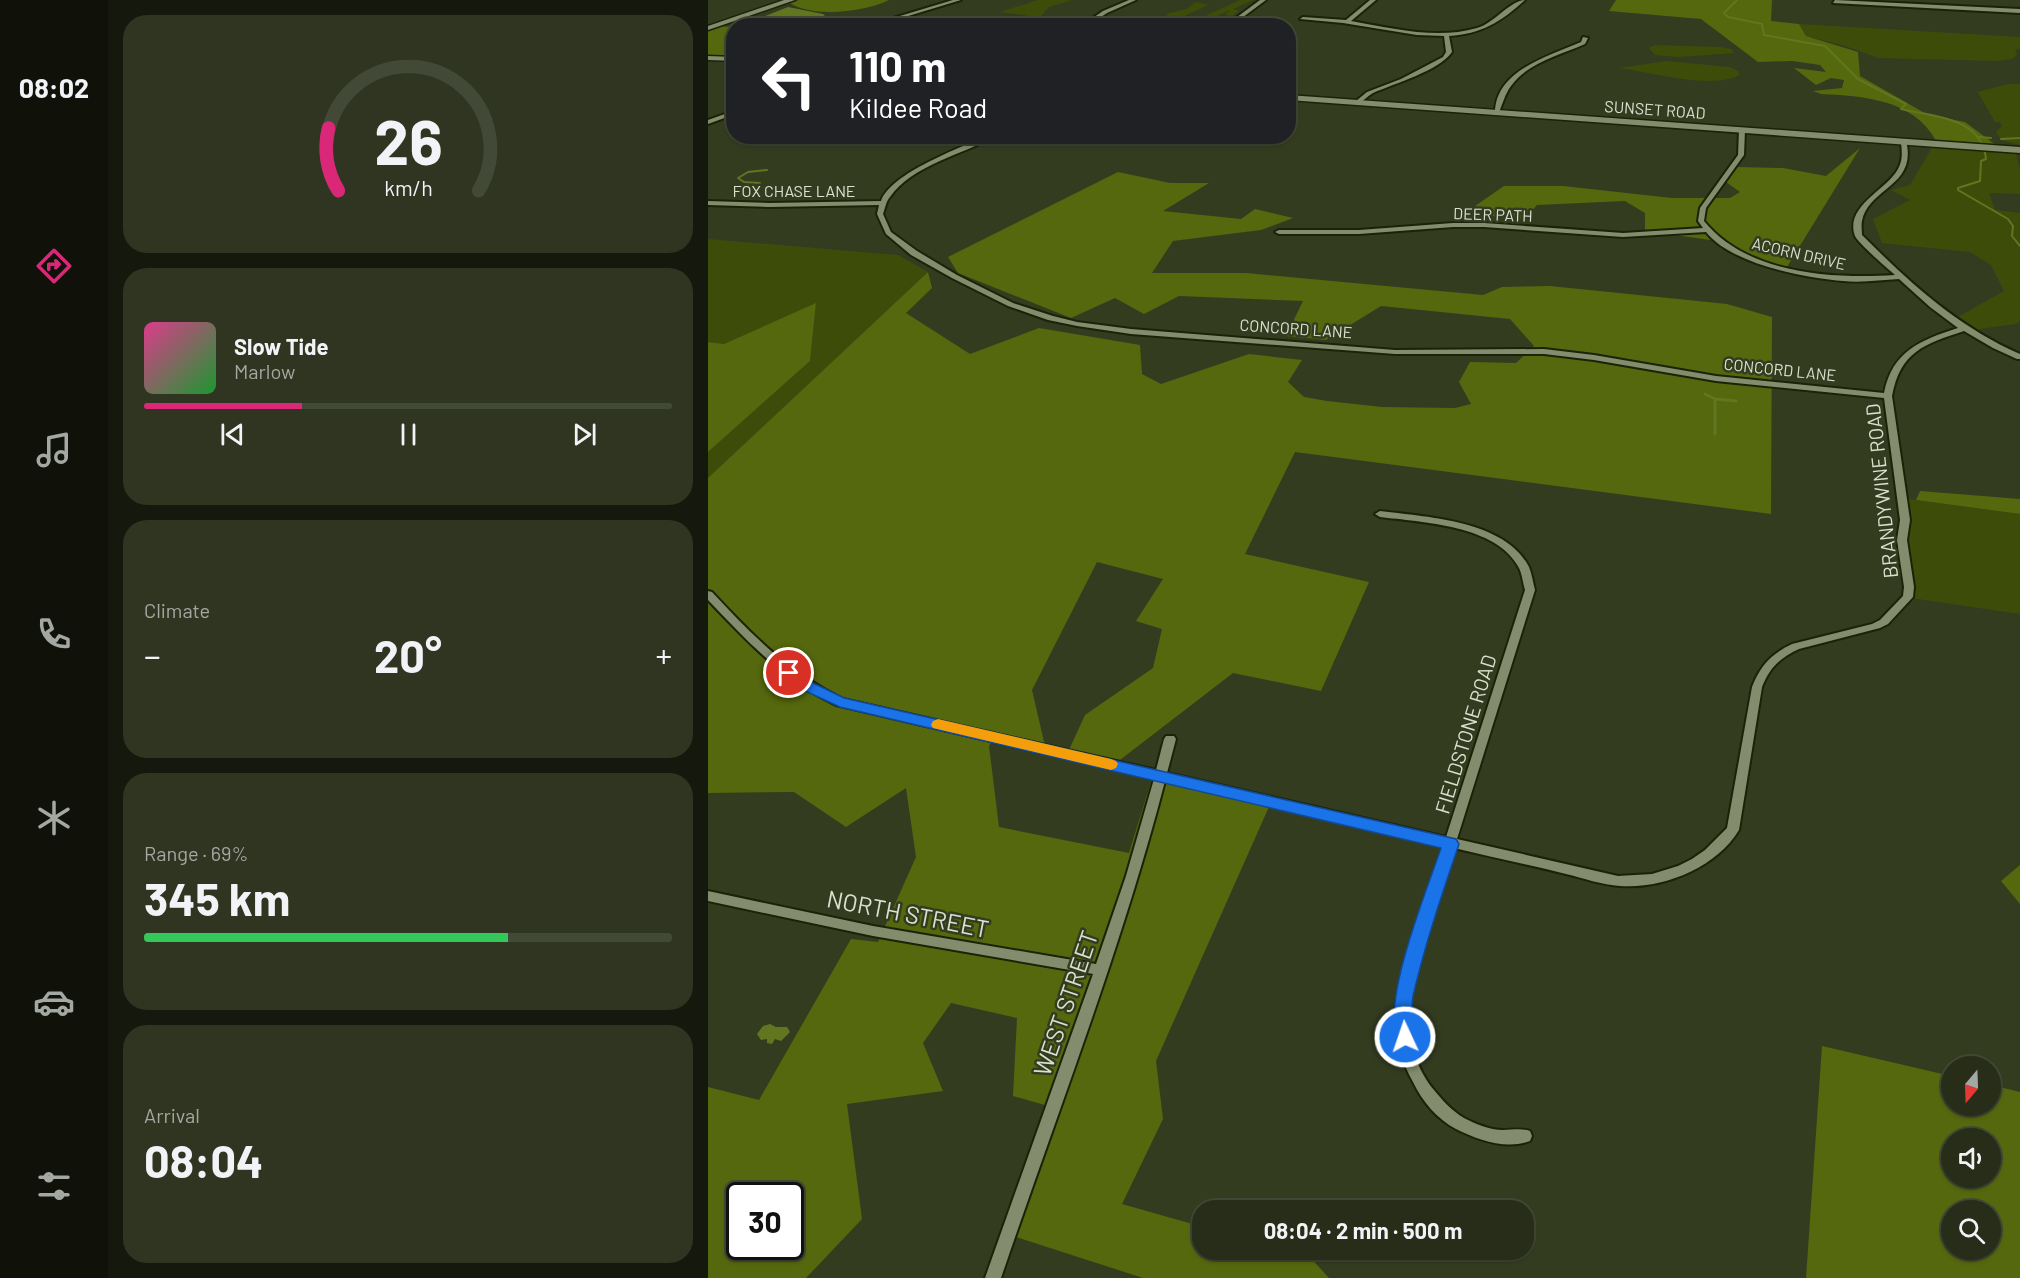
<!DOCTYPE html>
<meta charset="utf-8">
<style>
body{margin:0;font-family:Barlow,sans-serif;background:#2f3521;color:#f1f3f6;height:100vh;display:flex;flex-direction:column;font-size:22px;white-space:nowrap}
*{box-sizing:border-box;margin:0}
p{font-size:20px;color:#a4a8a2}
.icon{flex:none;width:33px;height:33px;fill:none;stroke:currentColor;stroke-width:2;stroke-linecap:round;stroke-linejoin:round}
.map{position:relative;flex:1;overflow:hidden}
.sheet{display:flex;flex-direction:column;gap:15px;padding:15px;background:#15190d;width:600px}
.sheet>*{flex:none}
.guide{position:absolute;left:18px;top:18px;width:570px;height:126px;border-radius:24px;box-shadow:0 2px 4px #0004,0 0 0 2px #434937;background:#202124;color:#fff;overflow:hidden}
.needle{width:39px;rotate:199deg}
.buttons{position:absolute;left:1233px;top:1056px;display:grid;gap:12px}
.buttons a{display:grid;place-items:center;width:60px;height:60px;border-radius:50%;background:#272d18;box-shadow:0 2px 4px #0004,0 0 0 2px #434937;font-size:30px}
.speed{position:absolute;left:18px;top:1182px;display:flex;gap:12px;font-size:30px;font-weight:700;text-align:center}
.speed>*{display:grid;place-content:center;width:78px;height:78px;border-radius:50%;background:#272d18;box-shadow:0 2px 4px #0004,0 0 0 2px #434937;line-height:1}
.speed .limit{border:3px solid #111;border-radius:9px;background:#fff;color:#111}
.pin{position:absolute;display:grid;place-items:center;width:51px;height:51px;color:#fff;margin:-26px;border:3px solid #fff;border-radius:50%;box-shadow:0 2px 6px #0007}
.me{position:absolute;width:66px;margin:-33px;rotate:357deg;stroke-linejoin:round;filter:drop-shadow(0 0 4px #0008)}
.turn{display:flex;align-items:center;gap:21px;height:126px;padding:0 24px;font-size:27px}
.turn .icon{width:78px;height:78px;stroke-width:2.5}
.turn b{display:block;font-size:42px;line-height:51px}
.big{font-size:45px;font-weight:700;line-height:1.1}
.sheet .tile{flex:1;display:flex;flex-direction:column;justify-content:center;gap:9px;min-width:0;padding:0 21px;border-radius:24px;background:#2f3521}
.sheet .dial{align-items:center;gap:0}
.dial svg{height:156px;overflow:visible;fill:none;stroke:#434937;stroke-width:7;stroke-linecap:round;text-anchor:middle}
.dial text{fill:#f1f3f6;stroke:none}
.song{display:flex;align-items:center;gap:18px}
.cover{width:72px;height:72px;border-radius:9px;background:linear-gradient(135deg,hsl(330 70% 55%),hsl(130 70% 35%))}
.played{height:6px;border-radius:3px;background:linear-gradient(90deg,#db2777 30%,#434937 30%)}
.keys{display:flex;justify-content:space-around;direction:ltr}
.heat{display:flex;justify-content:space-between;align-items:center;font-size:33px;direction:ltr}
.charge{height:9px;border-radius:4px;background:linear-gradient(90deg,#34c759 69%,#434937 0)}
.trip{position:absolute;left:484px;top:1200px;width:342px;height:60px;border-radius:24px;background:#272d18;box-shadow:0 2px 4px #0004,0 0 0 2px #434937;font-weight:700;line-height:60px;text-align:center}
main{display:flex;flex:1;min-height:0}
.tab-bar{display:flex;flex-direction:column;width:108px;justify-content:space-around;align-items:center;background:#10120a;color:#a4a8a2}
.tab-bar .icon{width:42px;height:42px}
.tab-bar .current{color:#db2777}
.tab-bar b{font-size:27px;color:#f1f3f6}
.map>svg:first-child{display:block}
.green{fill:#3e4c0a}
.forest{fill:#55680d;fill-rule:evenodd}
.water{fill:#627621}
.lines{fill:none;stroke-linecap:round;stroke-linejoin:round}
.stream-far1{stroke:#627621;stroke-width:2}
.stream{stroke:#627621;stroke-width:3}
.street-casing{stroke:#1c2207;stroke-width:4}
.secondary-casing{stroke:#1c2207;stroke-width:3}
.street{fill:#838c6d;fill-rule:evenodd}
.secondary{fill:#838c6d;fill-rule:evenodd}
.route{fill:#1a73e8;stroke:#114b97;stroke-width:1.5}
.slow{fill:#f59e0b}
.labels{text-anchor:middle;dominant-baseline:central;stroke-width:5;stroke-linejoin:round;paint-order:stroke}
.far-street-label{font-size:16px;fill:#dbe1d0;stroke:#343c20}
.street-label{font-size:20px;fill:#dbe1d0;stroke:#343c20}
.near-street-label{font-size:24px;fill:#dbe1d0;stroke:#343c20}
</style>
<main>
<nav class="tab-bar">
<b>08:02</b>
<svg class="icon current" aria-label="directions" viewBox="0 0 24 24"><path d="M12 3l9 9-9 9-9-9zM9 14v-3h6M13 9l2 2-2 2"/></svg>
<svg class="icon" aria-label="music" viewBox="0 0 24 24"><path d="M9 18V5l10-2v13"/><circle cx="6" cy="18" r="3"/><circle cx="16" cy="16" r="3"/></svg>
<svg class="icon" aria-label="phone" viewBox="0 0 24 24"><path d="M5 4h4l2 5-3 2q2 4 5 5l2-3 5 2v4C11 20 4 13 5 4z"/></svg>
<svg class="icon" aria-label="climate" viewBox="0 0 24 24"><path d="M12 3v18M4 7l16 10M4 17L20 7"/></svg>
<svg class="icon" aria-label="car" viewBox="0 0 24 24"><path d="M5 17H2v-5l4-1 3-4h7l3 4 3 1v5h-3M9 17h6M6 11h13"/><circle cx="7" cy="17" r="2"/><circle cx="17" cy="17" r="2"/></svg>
<svg class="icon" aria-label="filters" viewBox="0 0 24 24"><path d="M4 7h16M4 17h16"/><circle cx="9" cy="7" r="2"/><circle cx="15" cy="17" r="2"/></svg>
</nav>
<section class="sheet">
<div class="tile dial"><svg viewBox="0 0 100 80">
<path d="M14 69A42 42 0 1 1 86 69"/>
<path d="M14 69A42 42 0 0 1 9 37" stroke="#db2777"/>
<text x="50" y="56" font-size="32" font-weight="700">26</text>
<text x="50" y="72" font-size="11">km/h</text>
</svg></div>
<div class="tile">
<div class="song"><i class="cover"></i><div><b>Slow Tide</b><p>Marlow</p></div></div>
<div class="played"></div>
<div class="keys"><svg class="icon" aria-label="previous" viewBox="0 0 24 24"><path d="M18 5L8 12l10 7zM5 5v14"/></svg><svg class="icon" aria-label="pause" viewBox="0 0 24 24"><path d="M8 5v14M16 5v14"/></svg><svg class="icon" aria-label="next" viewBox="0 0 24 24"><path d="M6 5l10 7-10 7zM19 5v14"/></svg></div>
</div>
<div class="tile"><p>Climate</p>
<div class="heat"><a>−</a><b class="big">20°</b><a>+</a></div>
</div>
<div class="tile"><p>Range · 69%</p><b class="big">345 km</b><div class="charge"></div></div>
<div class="tile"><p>Arrival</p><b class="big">08:04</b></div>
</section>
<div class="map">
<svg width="1312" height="1278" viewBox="0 0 1312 1278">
<rect width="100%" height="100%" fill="#343c20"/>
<path class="green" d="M330,0H364L341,7L328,22H324L317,15L292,12Z
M532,0H545L525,9L531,11L524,16L517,15L522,10L511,15L509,24L481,25L494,23L499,15Z
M488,2L500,5L457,25H449L461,13L479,9Z
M1091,24L1312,37V49H1307L1309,55L1304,59L1291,61L1170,58L1137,46L1098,36Z
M947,45L1012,47L1023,49L1026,53L970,57L947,55L941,48Z
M959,61L1022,67L1031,72V75C1003,90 943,72 911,68Z
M1300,84H1312V145L1293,140L1288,132L1294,126L1292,122H1287L1270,92Z
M1228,141L1306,146L1312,169V194L1281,193L1287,210L1312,213V321L1308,324L1256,331L1243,321L1296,291L1283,265L1262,252L1174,243L1165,219L1202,200L1183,190L1202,185Z
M0,239L190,255L220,272L0,478V452L102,361L108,304L16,344L0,342Z
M1193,498L1312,514V614L1196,597Z"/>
<path class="forest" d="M91,0H181C158,12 104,18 82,3Z
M908,0H1064L1063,21L1091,24L1098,36L1150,52L1152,76L1220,115L1257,122L1288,145L1228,141C1206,99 1154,96 1113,94L1105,91L1134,88L1136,80L1123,78L1108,85L1086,68L1118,72L1112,65L1085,61L1050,62L993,19L901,11Z
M5,26L25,27V58H0V28Z
M1152,148L1079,267L1027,253L1010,241L937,231V213L917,201L829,205L816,220L777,215L767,206L796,186H855L964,198H1022L1032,192L1018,182L1029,167L1075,168L1118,176Z
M410,172L462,183H501L455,211L533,219L547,209L585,218L553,230L465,241L444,273H538L775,295L794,287L842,286L1019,304L1064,317L1063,514L587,452L537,554L661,582L613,691L525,673L408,763L360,752L377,715L445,668L454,629L428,621L455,579L389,562L324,690L337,746L288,734L281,746L291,827L421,853L446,772L564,800L448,1061L455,1119L414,1204L495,1227V1250H578L601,1256L621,1278H435L296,1233L340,1106L305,1096L309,1018L243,1003L215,1043L235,1091L139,1104L154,1219L98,1278H0V1087L51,1100L143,939L170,942L208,857L198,788L138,827L86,792L0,793V478L220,272L224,288L198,313L262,354L331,328L432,345L434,374L453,384L541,354L594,360L580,382L596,397L619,401L674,407L747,408L763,404L751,382L762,362L808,363L826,346L802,319L673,306L618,340L578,336L595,301L471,296L436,314L407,298L363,318L250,273L240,257ZM32,1196H82V1246H32Z
M108,303L102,361L0,452V342L16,344Z
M1212,491L1312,499V514L1208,500Z
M1312,865V904L1293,881Z
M1114,1046L1243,1076L1244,1106H1282L1283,1085L1312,1092V1278H1098ZM1244,1138H1282V1178H1244ZM1244,1210H1282V1250H1244Z"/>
<path class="water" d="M80,7L115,14L118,17L112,24L42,22Z
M62,1024L68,1027H79L82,1032L73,1041L67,1039L64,1044L59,1043V1039L53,1040L49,1034L55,1026Z"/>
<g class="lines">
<path class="stream-far1" d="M1029,0L1016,13L1020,17L1054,24L1056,35L1117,46L1150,79L1198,104L1193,109C1226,117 1274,117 1278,159L1273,161L1272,181L1250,188V190L1300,219L1305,226L1304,236L1312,246
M1271,137L1283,138
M1293,139L1312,138
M52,183L36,182L30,178L40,172L59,170"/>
<path class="stream" d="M997,394L1007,399L1028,401
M1007,399V434"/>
<g class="street-casing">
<path id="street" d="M245,0H253L177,23L172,22Z
M421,0H428L399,13L379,26H373L395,11Z
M552,0H558L523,26H517Z
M662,0H668L643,21C683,28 729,40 769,28C785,24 803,0 817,0C793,22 773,34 741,36L744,52C731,71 687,83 665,93C660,96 655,101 650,104L648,103V101L659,92L693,79L735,57L738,52L736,36L709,35L635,23L592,19L595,17L638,20Z
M1127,0L1312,9V13L1125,3Z
M875,37L880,38L877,44C852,55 819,63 803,86C797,94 795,103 791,112H787C788,70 841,56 873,42Z
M17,114L20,116L19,117L0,124V120Z
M1034,128L1037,130L1036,155L998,208L996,221C1039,274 1124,279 1187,275C1179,268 1151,244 1147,236C1136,206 1179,190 1190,169C1195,160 1194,152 1193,142L1198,141C1210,186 1160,188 1154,221C1153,225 1154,231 1154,235C1202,283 1250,327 1312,354V359H1309L1285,348L1256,331C1216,344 1192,352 1184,396L1202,520L1199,540L1206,587L1205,597L1180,624L1172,628L1091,649C1072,658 1062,667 1054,687L1031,830C1008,868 955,889 912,886C894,885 875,878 858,874C821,865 784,857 746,848C735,885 723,921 713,958C707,977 701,997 701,1017C701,1043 709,1070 726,1090C734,1100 744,1111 756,1118C768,1124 781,1130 795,1130C804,1130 814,1128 822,1131L824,1136L822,1141C798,1150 770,1140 748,1129C729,1119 714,1101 705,1082C694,1062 687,1040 687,1017C687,997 694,978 699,959C710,921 723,883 735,846L457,781C413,950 349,1113 293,1278H277L385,974L165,936L0,901V891L165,926L388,964L418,876L446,779L128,705C75,680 40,642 0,600V591L4,592C43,634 82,674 135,699L448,770L456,739L458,736H466L468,739L459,773L738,837L817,590C815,583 814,574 811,568C789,525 713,522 672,517L667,514L672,511C718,517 797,520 821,567C824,574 825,583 827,590L749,839L910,876L944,874L970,866L984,859L997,850L1019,828L1044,687C1052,666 1063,654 1084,644L1164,624L1172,620L1195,596L1196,587L1189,540L1192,520L1176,398L1008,381L886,360L836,354H687L423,334L369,326L340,320L300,306L244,278L203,255L178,234L169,214L171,205L61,207L0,205V201L61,203L173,201C183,173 252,148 278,136H288C256,154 204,165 182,197C178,201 177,209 175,214L183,232L209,251L249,275L305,303L345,316L369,322L423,329L687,350L836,349L886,355L1008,376L1176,393C1184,351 1213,340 1250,328L1222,307L1191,279C1173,280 1154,283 1135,281C1097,278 1023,264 998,232L915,237L776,227H745L651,234H571L567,232L571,230H651L745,223H776L915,233L995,228L990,221L992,208L1030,155L1031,130Z"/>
</g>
<g class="secondary-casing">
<path id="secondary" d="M76,0H87L0,30V26Z
M0,56L26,57V61L0,60Z
M580,95L1312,147V153L580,100Z"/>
</g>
<use href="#street" class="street"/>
<use href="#secondary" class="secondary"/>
</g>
<path class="route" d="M81,669L103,682L136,698L748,839L751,844C734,894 717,944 705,996C702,1011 708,1031 703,1042L697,1045L690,1042C672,1003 719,890 733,848L132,707L93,689L74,673Z"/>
<path class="slow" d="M230,719L403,759L408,761L410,764L408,768L403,770L225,728L223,725L225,721Z"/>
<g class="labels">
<g class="far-street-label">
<text transform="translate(947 109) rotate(4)">SUNSET ROAD</text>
<text x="86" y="190">FOX CHASE LANE</text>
<text transform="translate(785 214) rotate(2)">DEER PATH</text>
<text transform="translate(1091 253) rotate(13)">ACORN DRIVE</text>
<text transform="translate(588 328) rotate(4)">CONCORD LANE</text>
<text transform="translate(1072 369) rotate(6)">CONCORD LANE</text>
</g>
<g class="street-label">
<text transform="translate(1173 491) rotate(-96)">BRANDYWINE ROAD</text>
<text transform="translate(757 734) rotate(-73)">FIELDSTONE ROAD</text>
</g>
<g class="near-street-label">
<text transform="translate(200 913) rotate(11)">NORTH STREET</text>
<text transform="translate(357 1003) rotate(-71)">WEST STREET</text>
</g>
</g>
</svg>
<div class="buttons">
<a><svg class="needle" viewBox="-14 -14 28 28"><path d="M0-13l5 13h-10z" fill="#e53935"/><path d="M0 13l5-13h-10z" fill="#a4a8a2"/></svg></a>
<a><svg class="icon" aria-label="sound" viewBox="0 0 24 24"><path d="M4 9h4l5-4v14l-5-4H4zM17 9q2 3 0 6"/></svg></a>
<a><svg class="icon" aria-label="search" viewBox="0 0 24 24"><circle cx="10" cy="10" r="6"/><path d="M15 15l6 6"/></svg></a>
</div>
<div class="speed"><div class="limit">30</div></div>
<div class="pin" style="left:81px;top:673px;background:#d93025"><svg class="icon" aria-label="arrive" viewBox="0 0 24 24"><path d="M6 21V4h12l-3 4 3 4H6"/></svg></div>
<svg class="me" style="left:697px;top:1037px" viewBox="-20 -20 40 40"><circle r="17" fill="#1a73e8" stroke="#fff" stroke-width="3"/><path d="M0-11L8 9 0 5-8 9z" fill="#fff"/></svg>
<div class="trip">08:04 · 2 min · 500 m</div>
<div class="guide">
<div class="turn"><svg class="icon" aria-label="left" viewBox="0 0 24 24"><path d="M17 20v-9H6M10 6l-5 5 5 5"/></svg><div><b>110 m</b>Kildee Road</div></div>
</div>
</div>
</main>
